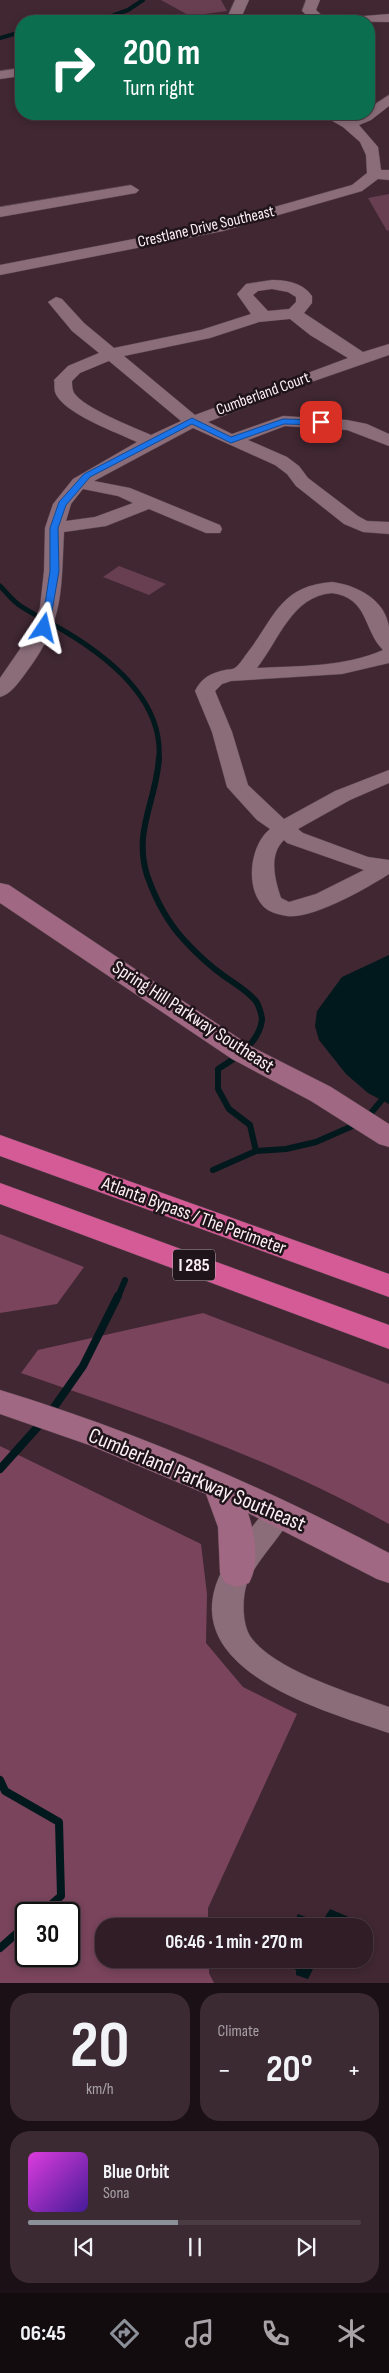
<!DOCTYPE html>
<meta charset="utf-8">
<style>
body{margin:0;font-family:"Sofia Sans Condensed",sans-serif;background:#3c2a32;color:#f1f3f6;height:100vh;display:flex;flex-direction:column;font-size:19px;white-space:nowrap}
*{box-sizing:border-box;margin:0}
p{font-size:16px;color:#a8a2a7}
.icon{flex:none;width:28px;height:28px;fill:none;stroke:currentColor;stroke-width:2;stroke-linecap:round;stroke-linejoin:round}
.map{position:relative;height:1983px;overflow:hidden}
.side{display:flex;flex-direction:column;gap:10px;padding:10px;background:#1a1015;flex:1}
.side>*{flex:none}
.top-card{position:absolute;left:15px;top:15px;width:360px;height:105px;border-radius:20px;box-shadow:0 2px 8px #0003,0 0 0 1px #4b3b43;background:#0b6e4f;color:#fff;overflow:hidden}
.speed{position:absolute;left:15px;top:1902px;display:flex;gap:10px;font-size:25px;font-weight:700;text-align:center}
.speed>*{display:grid;place-content:center;width:65px;height:65px;border-radius:50%;background:#301d26;box-shadow:0 2px 8px #0003,0 0 0 1px #4b3b43;line-height:1}
.speed .limit{border:2px solid #111;border-radius:8px;background:#fff;color:#111}
.pin{position:absolute;display:grid;place-items:center;width:42px;height:42px;color:#fff;margin:-21px;border-radius:10px;box-shadow:0 2px 8px #0006}
.me{position:absolute;width:55px;margin:-28px;rotate:10deg;stroke-linejoin:round;filter:drop-shadow(0 0 4px #0008)}
.turn{display:flex;align-items:center;gap:18px;height:105px;padding:0 25px;font-size:22px}
.turn .icon{width:65px;height:65px;stroke-width:2.5}
.turn b{display:block;font-size:35px;line-height:42px}
.big{font-size:38px;font-weight:700;line-height:1.1}
.side .tile{flex:1;display:flex;flex-direction:column;justify-content:center;gap:8px;min-width:0;padding:0 18px;border-radius:20px;background:#3c2a32}
.side .dial{align-items:center;gap:0}
.dial b{font-size:65px;line-height:1}
.song{display:flex;align-items:center;gap:15px}
.cover{width:60px;height:60px;border-radius:8px;background:linear-gradient(135deg,hsl(300 70% 55%),hsl(260 70% 35%))}
.played{height:5px;border-radius:2px;background:linear-gradient(90deg,#8c9099 45%,#4b3b43 45%)}
.keys{display:flex;justify-content:space-around;direction:ltr}
.heat{display:flex;justify-content:space-between;align-items:center;font-size:28px;direction:ltr}
.side .tiles{flex:1;display:grid;gap:10px;grid-template-columns:1fr 1fr}
.tile:last-child{grid-column:span 2}
.trip{position:absolute;left:95px;top:1918px;width:278px;height:50px;border-radius:20px;background:#301d26;box-shadow:0 2px 8px #0003,0 0 0 1px #4b3b43;font-weight:700;line-height:50px;text-align:center}
.tabs{display:flex;height:80px;justify-content:space-around;align-items:center;background:#130c0f;color:#a8a2a7}
.tabs .icon{width:35px;height:35px}
.tabs .active{color:#8c9099}
.tabs b{font-size:22px;color:#f1f3f6}
.map>svg:first-child{display:block}
.green{fill:#683f51}
.forest{fill:#79445c;fill-rule:evenodd}
.water{fill:#01181c}
.lines{fill:none;stroke-linecap:round;stroke-linejoin:round}
.stream-far3{stroke:#01181c;stroke-width:4}
.stream-far2{stroke:#01181c;stroke-width:5}
.stream-far1{stroke:#01181c;stroke-width:6}
.stream{stroke:#01181c;stroke-width:8}
.street-casing{stroke:#5a454e;stroke-width:1}
.secondary-casing{stroke:#5a454e;stroke-width:1}
.highway-casing{stroke:#5a454e;stroke-width:1}
.street{fill:#8a6d79;fill-rule:evenodd}
.secondary{fill:#a06882;fill-rule:evenodd}
.highway{fill:#d55b97;fill-rule:evenodd}
.route{fill:#1a73e8;stroke:#114b97}
.labels{text-anchor:middle;dominant-baseline:central;stroke-width:5;stroke-linejoin:round;paint-order:stroke}
.far-street-label{font-size:16px;fill:#fdeff4;stroke:#1f1419}
.shield{fill:#1f1419;stroke:#baadb2;stroke-width:1}
.shield-label{font-size:18px;font-weight:bold;fill:#fdeff4}
.street-label{font-size:19px;fill:#fdeff4;stroke:#1f1419}
.near-street-label{font-size:22px;fill:#fdeff4;stroke:#1f1419}
</style>
<div class="map">
<svg width="389" height="1983" viewBox="0 0 389 1983">
<rect width="100%" height="100%" fill="#402732"/>
<path class="green" d="M161,0H221L227,11L190,16Z
M389,194V230L387,231L368,198Z
M119,566L166,584L149,595L103,577Z"/>
<path class="forest" d="M0,1234L84,1267L57,1304L0,1313Z
M203,1313L389,1384V1524C272,1459 147,1416 21,1373L38,1350Z
M0,1446L201,1544L207,1594L206,1643L243,1687L297,1714L208,1908V1926H104V1959H209V1973L214,1983H0ZM26,1914H69V1956H26Z"/>
<path class="water" d="M389,955V1104L368,1093L346,1074L319,1040L315,1026L317,1011L342,977Z
M330,1909L351,1918L347,1926H292L298,1914L321,1923Z
M271,1959H318L308,1979L296,1975V1970Z"/>
<g class="lines">
<path class="stream-far3" d="M98,21L128,10L143,0
M0,38L21,32"/>
<path class="stream-far2" d="M0,586C6,592 12,600 19,605C34,615 51,623 66,632C111,659 163,701 159,758"/>
<path class="stream-far1" d="M159,757C157,800 133,830 147,875C155,898 168,923 185,941C196,953 210,966 224,976C234,983 246,990 254,999C258,1002 262,1015 262,1020C259,1043 236,1058 218,1069V1089L229,1109L250,1125L256,1151
M366,1119L381,1101
M213,1170L256,1151L286,1149L316,1142L357,1124
M118,1297L125,1280"/>
<path class="stream" d="M50,1413L83,1366L118,1296
M0,1469L43,1421
M0,1780L5,1791L59,1822L61,1896L40,1914
M0,1948L26,1925"/>
<g class="street-casing">
<path id="street" d="M235,0H249L241,18L243,21H229L227,18Z
M306,0H320L316,10L326,19L389,14V22L313,21L302,11Z
M21,68V76L0,79V71Z
M389,95V106L371,120L359,125L378,147L381,170H389V180L378,179L362,191L223,231L0,275V265L221,222L352,185L367,173L366,155L360,142L343,127L320,114H339L349,119L361,114H369V108Z
M131,185L139,190L136,193L0,217V207Z
M272,280C287,280 303,283 312,296V303L304,313L363,352L389,344V355L291,389L208,422L232,434L283,416L347,420L367,424L389,434V446L347,430L285,426L248,440L287,457L299,466L308,478L358,516L367,521L389,522V534L363,532L344,524L296,486L287,474L275,465L193,428L94,481L130,488L220,525L222,529L220,533H206L149,509L106,526L64,532C61,593 64,623 25,674C18,683 11,694 0,697V678L29,636L40,607L44,571L45,528L53,504L73,479L137,442C118,433 62,413 55,392C54,388 55,383 54,380L68,366L99,353L72,331L48,302L56,297L62,299L84,323L114,348L201,330L251,314L237,294L246,284ZM272,289L288,292L296,297V302L289,309L268,311L253,295L258,291ZM290,319L310,335L348,358L195,415L124,356L210,338L259,322ZM109,361L181,421L151,435C133,427 84,408 74,393C72,389 72,385 72,381L80,373ZM83,489L118,496L133,503L95,517L66,521L71,504Z
M332,582C356,585 385,599 389,627C389,639 389,652 389,663L342,674L231,681L222,684L215,691L232,732L248,785L284,819L335,791L389,770V783L350,800L298,829L303,833L368,857L389,860V874C367,888 314,919 287,916C280,915 268,912 263,906C245,887 250,845 270,829L257,820L227,787L212,732L195,691C201,678 211,673 225,670C229,669 233,670 236,667C240,664 244,657 248,652C275,617 280,586 332,582ZM332,593C369,598 363,630 383,650C345,667 298,666 257,668C279,640 292,596 332,593ZM284,840L287,843L364,870L316,894L289,902L281,898C275,880 268,855 284,840Z
M279,1502L289,1505L294,1513C283,1534 254,1564 247,1583C242,1598 242,1623 250,1636C273,1670 351,1693 389,1707V1733C326,1711 178,1672 219,1577C229,1553 253,1527 269,1505Z"/>
</g>
<g class="secondary-casing">
<path id="secondary" d="M0,883L9,885L252,1047L331,1087L389,1124V1147L379,1144L311,1101L232,1059L0,903Z
M0,1390C135,1431 264,1487 389,1553V1583L377,1579L248,1513C255,1534 260,1563 249,1583L237,1587L225,1583L220,1573L218,1527L206,1494L89,1445L0,1414Z"/>
</g>
<g class="highway-casing">
<path id="highway" d="M0,1135L389,1274V1297L0,1156Z
M0,1183L389,1325V1349L0,1204Z"/>
</g>
<use href="#street" class="street"/>
<use href="#secondary" class="secondary"/>
<use href="#highway" class="highway"/>
</g>
<path class="route" d="M192,418L231,437L283,419L321,420L325,422L321,425L284,424L231,443L192,424L90,477L66,505L58,528L59,571L49,628L41,630L50,571V528L59,502L84,474Z"/>
<g class="labels">
<g class="far-street-label">
<text transform="translate(206 227) rotate(-13)">Crestlane Drive Southeast</text>
<text transform="translate(263 394) rotate(-20)">Cumberland Court</text>
</g>
<rect class="shield" x="173" y="1249.5" width="42" height="31" rx="4"/>
<g class="shield-label">
<text x="194" y="1265">I 285</text>
</g>
<g class="street-label">
<text transform="translate(193 1017) rotate(33)">Spring Hill Parkway Southeast</text>
<text transform="translate(194 1216) rotate(20)">Atlanta Bypass / The Perimeter</text>
</g>
<g class="near-street-label">
<text transform="translate(197 1480) rotate(23)">Cumberland Parkway Southeast</text>
</g>
</g>
</svg>
<div class="speed"><div class="limit">30</div></div>
<div class="pin" style="left:321px;top:422px;background:#d93025"><svg class="icon" aria-label="arrive" viewBox="0 0 24 24"><path d="M6 21V4h12l-3 4 3 4H6"/></svg></div>
<svg class="me" style="left:44px;top:628px" viewBox="-20 -20 40 40"><path d="M0-17L14 15 0 8-14 15z" fill="#1a73e8" stroke="#fff" stroke-width="4"/></svg>
<div class="trip">06:46 · 1 min · 270 m</div>
<div class="top-card">
<div class="turn"><svg class="icon" aria-label="right" viewBox="0 0 24 24"><path d="M7 20v-9h11M14 6l5 5-5 5"/></svg><div><b>200 m</b>Turn right</div></div>
</div>
</div>
<section class="side">
<div class="tiles">
<div class="tile dial"><b>20</b><p>km/h</p></div>
<div class="tile"><p>Climate</p>
<div class="heat"><a>−</a><b class="big">20°</b><a>+</a></div>
</div>
<div class="tile">
<div class="song"><i class="cover"></i><div><b>Blue Orbit</b><p>Sona</p></div></div>
<div class="played"></div>
<div class="keys"><svg class="icon" aria-label="previous" viewBox="0 0 24 24"><path d="M18 5L8 12l10 7zM5 5v14"/></svg><svg class="icon" aria-label="pause" viewBox="0 0 24 24"><path d="M8 5v14M16 5v14"/></svg><svg class="icon" aria-label="next" viewBox="0 0 24 24"><path d="M6 5l10 7-10 7zM19 5v14"/></svg></div>
</div>
</div>
</section>
<nav class="tabs">
<b>06:45</b>
<svg class="icon active" aria-label="directions" viewBox="0 0 24 24"><path d="M12 3l9 9-9 9-9-9zM9 14v-3h6M13 9l2 2-2 2"/></svg>
<svg class="icon" aria-label="music" viewBox="0 0 24 24"><path d="M9 18V5l10-2v13"/><circle cx="6" cy="18" r="3"/><circle cx="16" cy="16" r="3"/></svg>
<svg class="icon" aria-label="phone" viewBox="0 0 24 24"><path d="M5 4h4l2 5-3 2q2 4 5 5l2-3 5 2v4C11 20 4 13 5 4z"/></svg>
<svg class="icon" aria-label="climate" viewBox="0 0 24 24"><path d="M12 3v18M4 7l16 10M4 17L20 7"/></svg>
</nav>
